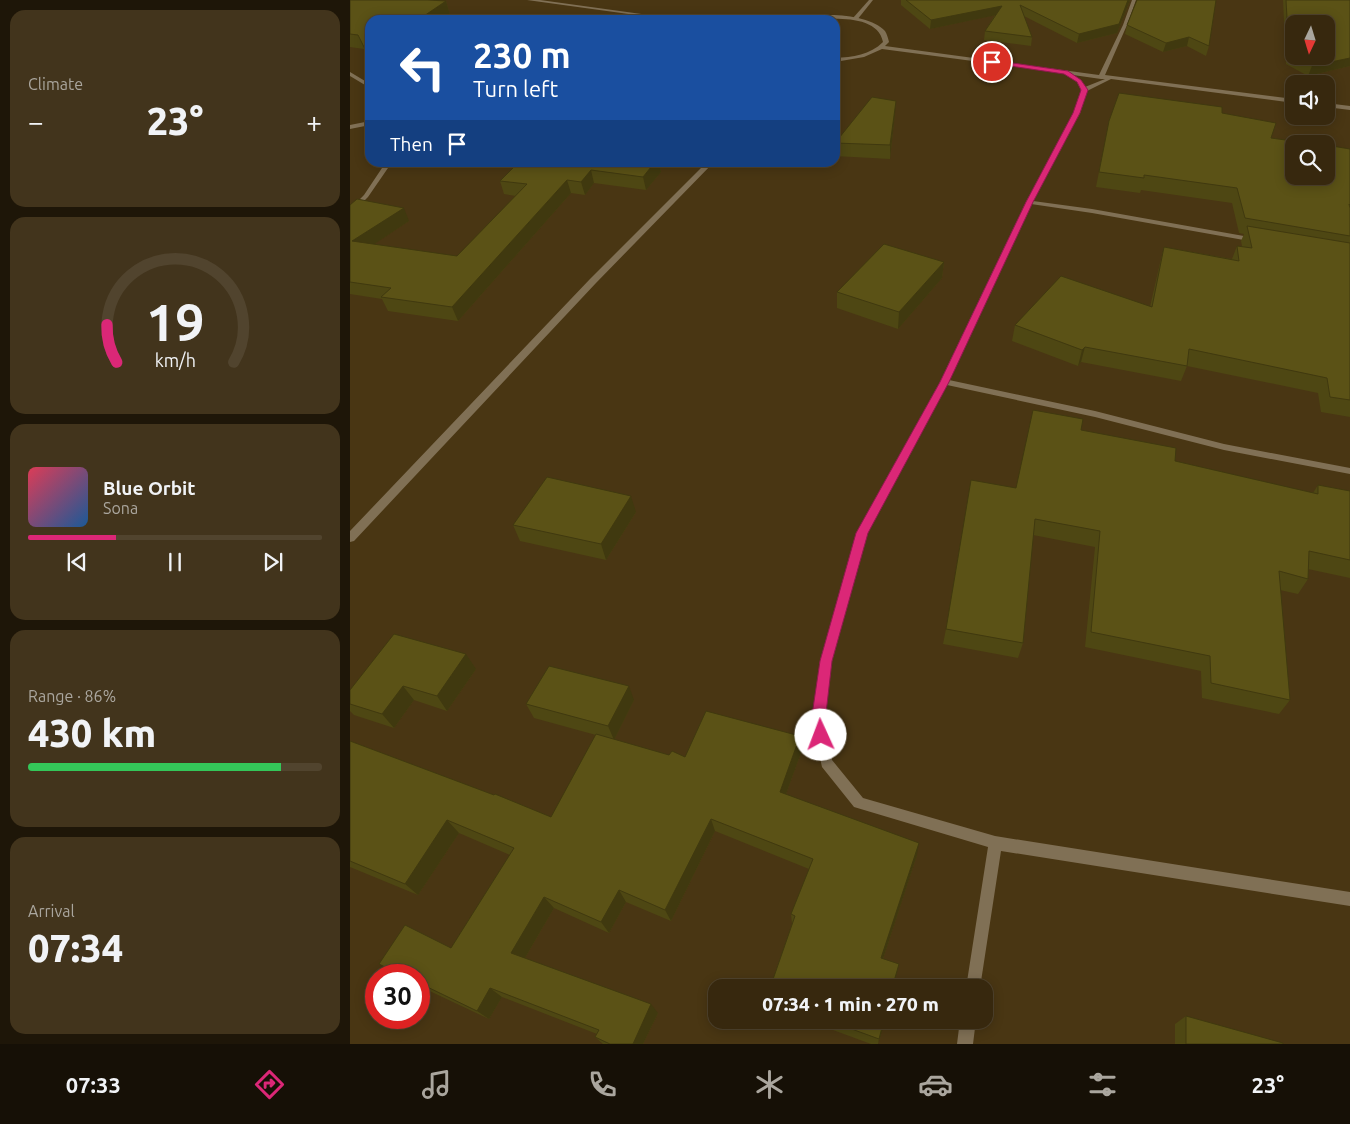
<!DOCTYPE html>
<meta charset="utf-8">
<style>
body{margin:0;font-family:Ubuntu,sans-serif;background:#42341c;color:#f1f3f6;height:100vh;display:flex;flex-direction:column;font-size:19px;white-space:nowrap}
*{box-sizing:border-box;margin:0}
p{font-size:16px;color:#aaa69e}
.icon{flex:none;width:28px;height:28px;fill:none;stroke:currentColor;stroke-width:2;stroke-linecap:round;stroke-linejoin:round}
.map{position:relative;flex:1;overflow:hidden}
.sheet{display:flex;flex-direction:column;gap:10px;padding:10px;background:#1e1608;width:350px}
.sheet>*{flex:none}
.guide{position:absolute;left:15px;top:15px;width:475px;height:152px;border-radius:15px;box-shadow:0 2px 12px #0003,0 0 0 1px #51442e;background:#1a4fa0;color:#fff;overflow:hidden}
.needle{width:32px;rotate:184deg}
.tools{position:absolute;left:935px;top:15px;display:grid;gap:10px}
.tools a{display:grid;place-items:center;width:50px;height:50px;border-radius:10px;background:#37280e;box-shadow:0 2px 12px #0003,0 0 0 1px #51442e;font-size:25px}
.speed{position:absolute;left:15px;top:964px;display:flex;gap:10px;font-size:25px;font-weight:700;text-align:center}
.speed>*{display:grid;place-content:center;width:65px;height:65px;border-radius:50%;background:#37280e;box-shadow:0 2px 12px #0003,0 0 0 1px #51442e;line-height:1}
.speed .limit{border:8px solid #d22;background:#fff;color:#111}
.pin{position:absolute;display:grid;place-items:center;width:42px;height:42px;color:#fff;margin:-21px;border:2px solid #fff;border-radius:50%;box-shadow:0 1px 5px #0007}
.me{position:absolute;width:55px;margin:-28px;rotate:358deg;stroke-linejoin:round;filter:drop-shadow(0 0 4px #0008)}
.turn{display:flex;align-items:center;gap:18px;height:105px;padding:0 25px;font-size:22px}
.turn .icon{width:65px;height:65px;stroke-width:2.5}
.turn b{display:block;font-size:35px;line-height:42px}
.then{display:flex;align-items:center;height:48px;padding:0 25px;background:#0003;gap:10px;font-size:19px}
.big{font-size:38px;font-weight:800;line-height:1.1}
.sheet .card{flex:1;display:flex;flex-direction:column;justify-content:center;gap:8px;min-width:0;padding:0 18px;border-radius:15px;background:#42341c}
.sheet .dial{align-items:center;gap:0}
.dial svg{height:130px;overflow:visible;fill:none;stroke:#51442e;stroke-width:7;stroke-linecap:round;text-anchor:middle}
.dial text{fill:#f1f3f6;stroke:none}
.song{display:flex;align-items:center;gap:15px}
.cover{width:60px;height:60px;border-radius:8px;background:linear-gradient(135deg,hsl(350 70% 55%),hsl(210 70% 35%))}
.played{height:5px;border-radius:2px;background:linear-gradient(90deg,#db2777 30%,#51442e 30%)}
.keys{display:flex;justify-content:space-around;direction:ltr}
.heat{display:flex;justify-content:space-between;align-items:center;font-size:28px;direction:ltr}
.charge{height:8px;border-radius:4px;background:linear-gradient(90deg,#34c759 86%,#51442e 0)}
.trip{position:absolute;left:358px;top:979px;width:285px;height:50px;border-radius:15px;background:#37280e;box-shadow:0 2px 12px #0003,0 0 0 1px #51442e;font-weight:800;line-height:50px;text-align:center}
.dock{display:flex;height:80px;justify-content:space-around;align-items:center;background:#161006;color:#aaa69e}
.dock .icon{width:35px;height:35px}
.dock .current{color:#db2777}
.dock b{font-size:22px;color:#f1f3f6}
main{display:flex;flex:1;min-height:0}
.map>svg:first-child{display:block}
.lines{fill:none;stroke-linecap:round;stroke-linejoin:round}
.minor{fill:#807055;fill-rule:evenodd}
.tertiary{fill:#807055;fill-rule:evenodd}
.wall{fill:#4e4713}
.shaded-wall{fill:#40390f}
.building{fill:#5b5216;stroke:#40390f;fill-rule:evenodd}
.route{fill:#db2777;stroke:#8e194d}
</style>
<main>
<section class="sheet">
<div class="card"><p>Climate</p>
<div class="heat"><a>−</a><b class="big">23°</b><a>+</a></div>
</div>
<div class="card dial"><svg viewBox="0 0 100 80">
<path d="M14 69A42 42 0 1 1 86 69"/>
<path d="M14 69A42 42 0 0 1 8 46" stroke="#db2777"/>
<text x="50" y="56" font-size="32" font-weight="700">19</text>
<text x="50" y="72" font-size="11">km/h</text>
</svg></div>
<div class="card">
<div class="song"><i class="cover"></i><div><b>Blue Orbit</b><p>Sona</p></div></div>
<div class="played"></div>
<div class="keys"><svg class="icon" aria-label="previous" viewBox="0 0 24 24"><path d="M18 5L8 12l10 7zM5 5v14"/></svg><svg class="icon" aria-label="pause" viewBox="0 0 24 24"><path d="M8 5v14M16 5v14"/></svg><svg class="icon" aria-label="next" viewBox="0 0 24 24"><path d="M6 5l10 7-10 7zM19 5v14"/></svg></div>
</div>
<div class="card"><p>Range · 86%</p><b class="big">430 km</b><div class="charge"></div></div>
<div class="card"><p>Arrival</p><b class="big">07:34</b></div>
</section>
<div class="map">
<svg width="1000" height="1044" viewBox="0 0 1000 1044">
<rect width="100%" height="100%" fill="#493613"/>
<g class="lines">
<path class="minor" d="M177,0H190L335,20H322Z
M782,0H786L777,25L755,75L944,99V103L761,79L737,91L730,113L683,201L742,209L905,238L909,240L905,242L742,213L681,204L599,380L745,411L874,444L1000,468V474L874,450L745,417L597,385L517,533L482,661L474,722L482,760L513,798L645,836L1000,892V906L651,851L630,988H616L638,847L504,807L472,767L462,722L470,661L507,533L590,382L676,202L724,113L731,90L727,82L714,73L532,49L514,57L485,62V58C503,57 520,55 533,42C527,11 473,20 450,20C469,11 520,14 535,31C537,34 538,38 539,42L535,46L749,75L773,25ZM723,75L751,79H755L735,87L731,80Z
M0,72L20,84V88L0,76Z
M976,103L1000,106V110L976,107Z
M20,121V125L0,129V125Z
M31,162H37L38,168L18,197L0,215V209L14,195L32,168Z
M357,162H364L246,283L4,541L0,542V531L240,279Z
M610,1020H626L623,1044H607Z"/>
<path class="tertiary" d="M519,0H523L507,20H503V18Z"/>
</g>
<path class="wall" d="M0,0L96,1L100,15L20,20V62L14,49L0,47Z
M551,0H780L767,33L727,43L674,16L682,37L681,46L634,40L635,31L645,15L580,29L551,5Z
M787,0L859,46L856,56L837,46L813,52L775,34L777,25Z
M933,0H1000V66L958,76L936,64Z
M872,113L921,138L1000,149V417L971,412L968,393L837,366L831,381L731,362L728,366L662,341L665,325L800,307L810,263L814,247L882,259L887,246H892L891,241L894,234L889,233L882,203L791,190L790,193L746,187L759,121Z
M545,114L540,159L485,156V142Z
M169,162H309L311,172L296,190L244,183L235,195L221,193L108,321L38,311L32,299L0,294V205L59,221L24,244L107,256L166,196L154,194L150,181Z
M594,262L592,278L548,329L487,308V292Z
M731,430L825,461L963,493L968,485L1000,491V578L958,569V579L948,594L930,590L940,700L929,714L852,698L851,671L735,647L745,547L683,535L673,643L668,658L593,644L596,629L666,488Z
M286,512L256,560L170,541L163,525Z
M126,669L97,711L64,700L44,728L4,715L0,711V690Z
M284,700L264,740L319,755L335,757L452,750L436,794L567,855L533,959L549,964L543,988H420L442,924L441,914L459,869L365,831L321,921L276,902L259,933L204,908L175,958L308,1013L293,1044H253L245,1037L247,1034L152,997L139,1019L69,986V975H46L29,964L101,948L160,855L109,833L68,895L0,867V741L201,817L246,735L184,718L176,704Z
M836,1016L933,1044H825V1024Z
M456,1020H535L528,1044H521Z"/>
<path class="shaded-wall" d="M778,0H780L767,33L727,43L729,34Z
M96,1L100,15L93,20H68Z
M652,6L651,14L580,29L581,20Z
M839,37L837,46L813,52L816,43Z
M1000,58V66L958,76L962,66Z
M546,101L545,114L540,159V145Z
M305,162H309L311,172L296,190L293,177Z
M241,170L244,183L235,195L231,182Z
M217,180L221,193L108,321L102,307Z
M54,208L59,221L8,255L2,241Z
M594,262L592,278L548,329L549,312Z
M735,347L731,362L728,366L732,350Z
M281,496L286,512L256,560L251,544Z
M116,654L126,669L97,711L87,696Z
M53,686L64,700L44,728L32,714Z
M279,686L284,700L264,740L258,726Z
M450,736L452,750L432,805L430,792Z
M361,819L365,831L321,921L315,910Z
M97,820L109,833L68,895L55,884Z
M569,843L567,855L530,968L531,958Z
M269,890L276,902L259,933L251,922Z
M194,897L204,908L172,963L161,953Z
M549,964L543,988H542Z
M140,988L152,997L139,1019L127,1011Z
M301,1004L308,1013L293,1044H283Z
M534,1020H535L528,1044L529,1039Z"/>
<path class="building" d="M0,0H78L96,1L68,20H20V59L8,35L0,34Z
M556,0H778L769,24L729,34L670,5L682,37L635,31L652,6L581,20Z
M787,0H866L859,46L839,37L816,43L777,25Z
M936,0H1000V58L962,66L939,55ZM944,24H976V56H944Z
M769,93L872,107V113L926,123L921,138L964,144H944V176H976V145L1000,149V205L999,204L1000,208V236L895,218L887,188L794,175V178L749,172L759,121Z
M522,97L546,101L540,145L485,143Z
M169,162H305L293,177L241,170L231,182L217,180L102,307L31,297L41,288L0,282V205L7,199L54,208L2,241L107,256L177,184L150,181Z
M897,226L1000,243V400L980,397L977,378L839,349L837,366L735,347L732,350L665,325L711,276L802,307L814,247L889,261L887,246L902,248Z
M534,244L594,262L549,312L487,292Z
M683,410L733,419L731,430L826,448L825,461L968,494V485L1000,491V560L959,551L958,579L929,571L940,700L861,683L860,656L741,632L750,531L685,519L673,643L596,629L621,480L666,488Z
M197,477L281,496L251,544L163,525Z
M44,634L116,654L87,696L53,686L32,714L0,704V690Z
M199,666L279,686L258,726L176,704Z
M356,711L450,736L430,792L569,843L531,958L549,964L542,988H420L445,916L441,914L463,859L361,819L315,910L269,890L251,922L194,897L161,953L301,1004L283,1044H260L245,1037L249,1030L140,988L127,1011L69,983V975H51L29,964L55,925L101,948L164,848L97,820L55,884L0,861V741L144,795L145,794L201,817L246,734L319,755L322,751L335,757Z
M836,1016L933,1043V1044H836Z
M477,1020H534L529,1039Z"/>
<path class="route" d="M642,60L718,71L731,80L738,90L730,113L683,202L599,382L518,533L482,661L475,722L478,735L476,740L471,742L466,740L461,722L470,661L506,533L590,382L676,202L723,113L731,90L727,82L714,74L640,63Z"/>
</svg>
<div class="tools">
<a><svg class="needle" viewBox="-14 -14 28 28"><path d="M0-13l5 13h-10z" fill="#e53935"/><path d="M0 13l5-13h-10z" fill="#aaa69e"/></svg></a>
<a><svg class="icon" aria-label="sound" viewBox="0 0 24 24"><path d="M4 9h4l5-4v14l-5-4H4zM17 9q2 3 0 6"/></svg></a>
<a><svg class="icon" aria-label="search" viewBox="0 0 24 24"><circle cx="10" cy="10" r="6"/><path d="M15 15l6 6"/></svg></a>
</div>
<div class="speed"><div class="limit">30</div></div>
<div class="pin" style="left:642px;top:62px;background:#d93025"><svg class="icon" aria-label="arrive" viewBox="0 0 24 24"><path d="M6 21V4h12l-3 4 3 4H6"/></svg></div>
<svg class="me" style="left:471px;top:735px" viewBox="-20 -20 40 40"><circle r="19" fill="#fff"/><path d="M0-13L10 11 0 6-10 11z" fill="#db2777"/></svg>
<div class="trip">07:34 · 1 min · 270 m</div>
<div class="guide">
<div class="turn"><svg class="icon" aria-label="left" viewBox="0 0 24 24"><path d="M17 20v-9H6M10 6l-5 5 5 5"/></svg><div><b>230 m</b>Turn left</div></div>
<div class="then">Then<svg class="icon" aria-label="arrive" viewBox="0 0 24 24"><path d="M6 21V4h12l-3 4 3 4H6"/></svg></div>
</div>
</div>
</main>
<nav class="dock">
<b>07:33</b>
<svg class="icon current" aria-label="directions" viewBox="0 0 24 24"><path d="M12 3l9 9-9 9-9-9zM9 14v-3h6M13 9l2 2-2 2"/></svg>
<svg class="icon" aria-label="music" viewBox="0 0 24 24"><path d="M9 18V5l10-2v13"/><circle cx="6" cy="18" r="3"/><circle cx="16" cy="16" r="3"/></svg>
<svg class="icon" aria-label="phone" viewBox="0 0 24 24"><path d="M5 4h4l2 5-3 2q2 4 5 5l2-3 5 2v4C11 20 4 13 5 4z"/></svg>
<svg class="icon" aria-label="climate" viewBox="0 0 24 24"><path d="M12 3v18M4 7l16 10M4 17L20 7"/></svg>
<svg class="icon" aria-label="car" viewBox="0 0 24 24"><path d="M5 17H2v-5l4-1 3-4h7l3 4 3 1v5h-3M9 17h6M6 11h13"/><circle cx="7" cy="17" r="2"/><circle cx="17" cy="17" r="2"/></svg>
<svg class="icon" aria-label="filters" viewBox="0 0 24 24"><path d="M4 7h16M4 17h16"/><circle cx="9" cy="7" r="2"/><circle cx="15" cy="17" r="2"/></svg>
<b>23°</b>
</nav>
